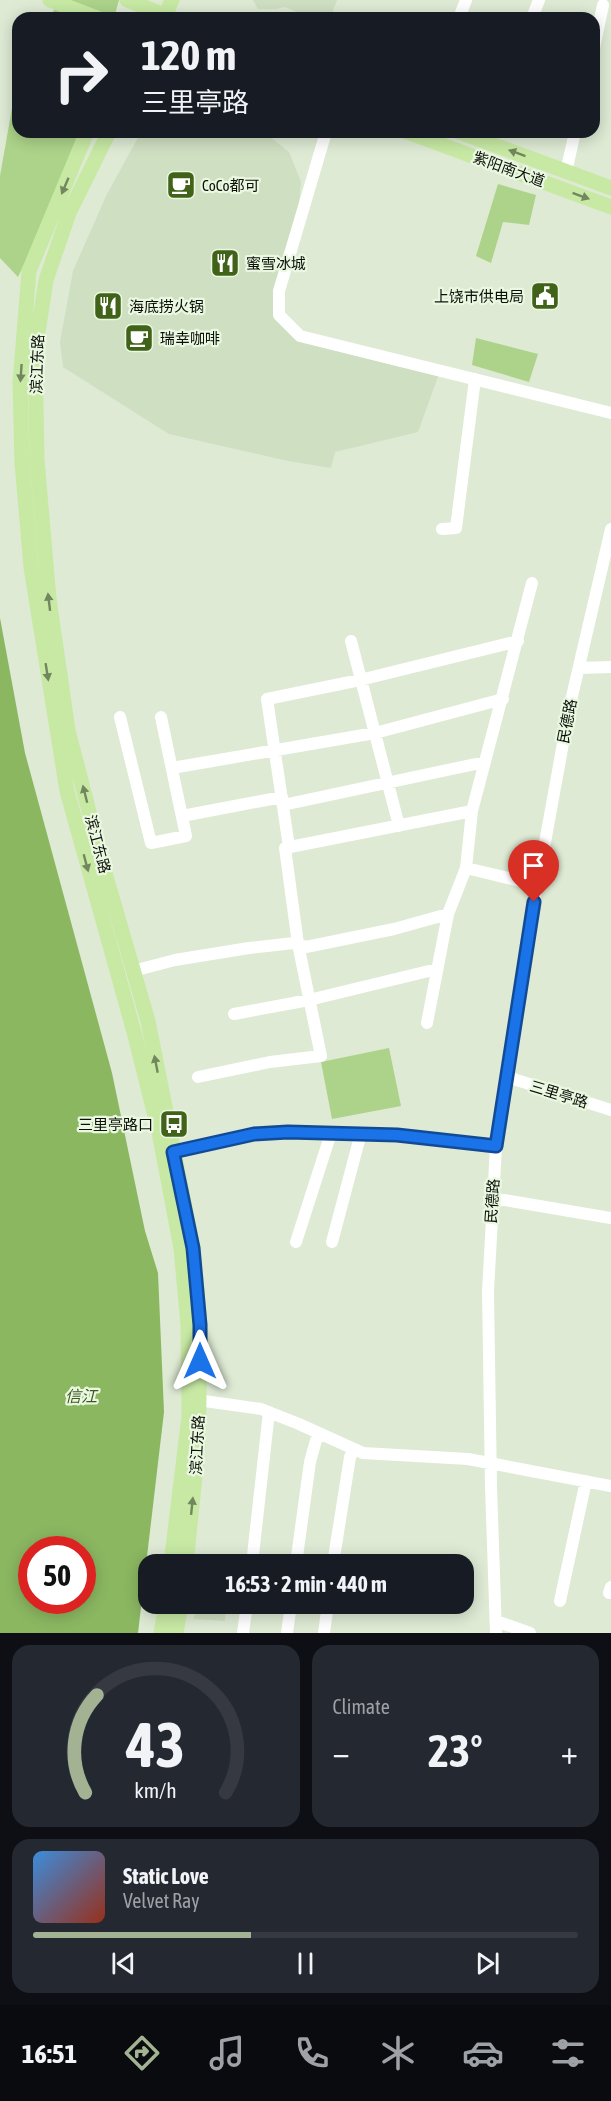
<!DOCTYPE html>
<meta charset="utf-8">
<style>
body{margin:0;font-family:"Asap Condensed","Noto Sans SC",sans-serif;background:#242831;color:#f1f3f6;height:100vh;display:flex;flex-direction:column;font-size:22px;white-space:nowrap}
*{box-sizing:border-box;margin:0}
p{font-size:20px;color:#9ea1a6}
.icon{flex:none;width:33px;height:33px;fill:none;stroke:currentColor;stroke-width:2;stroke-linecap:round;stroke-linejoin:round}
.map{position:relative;height:1633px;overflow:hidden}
.drawer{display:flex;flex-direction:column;gap:12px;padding:12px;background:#0d0f14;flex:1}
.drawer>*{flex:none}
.top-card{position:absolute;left:12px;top:12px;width:588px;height:126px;border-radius:18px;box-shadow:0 3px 15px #0003;background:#171b24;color:#f1f3f6;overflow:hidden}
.speed{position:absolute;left:18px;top:1536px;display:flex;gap:12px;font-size:30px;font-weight:700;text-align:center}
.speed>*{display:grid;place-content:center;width:78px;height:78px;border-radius:50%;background:#171b24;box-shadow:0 3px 15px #0003;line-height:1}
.speed .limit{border:9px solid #d22;background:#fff;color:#111}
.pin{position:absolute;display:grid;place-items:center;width:51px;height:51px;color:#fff;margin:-62px -26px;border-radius:50% 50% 50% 0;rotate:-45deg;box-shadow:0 0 6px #0007}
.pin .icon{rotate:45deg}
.me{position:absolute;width:66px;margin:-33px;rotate:0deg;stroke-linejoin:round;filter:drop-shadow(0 0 4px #0008)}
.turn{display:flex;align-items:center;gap:21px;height:126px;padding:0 30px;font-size:27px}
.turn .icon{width:78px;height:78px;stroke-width:2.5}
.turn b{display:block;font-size:42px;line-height:51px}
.big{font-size:45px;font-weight:700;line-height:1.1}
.drawer .tile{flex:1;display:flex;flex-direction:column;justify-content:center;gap:9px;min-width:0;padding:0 21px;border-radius:18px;background:#242831}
.drawer .dial{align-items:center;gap:0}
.dial svg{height:156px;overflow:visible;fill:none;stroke:#363941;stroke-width:7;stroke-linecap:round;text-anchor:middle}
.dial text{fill:#f1f3f6;stroke:none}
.song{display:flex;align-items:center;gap:18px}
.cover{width:72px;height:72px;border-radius:9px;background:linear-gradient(135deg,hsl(210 70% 55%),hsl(10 70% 35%))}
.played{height:6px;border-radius:3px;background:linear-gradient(90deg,#a2b293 40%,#363941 40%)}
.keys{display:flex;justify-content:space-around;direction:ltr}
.heat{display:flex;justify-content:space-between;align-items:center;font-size:33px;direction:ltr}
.drawer .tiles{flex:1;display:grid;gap:12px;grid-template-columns:1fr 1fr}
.tile:last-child{grid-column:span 2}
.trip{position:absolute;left:138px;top:1554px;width:336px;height:60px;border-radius:18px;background:#171b24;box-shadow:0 3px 15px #0003;font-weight:700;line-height:60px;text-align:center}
.tab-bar{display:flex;height:96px;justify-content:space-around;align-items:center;background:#090b0e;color:#9ea1a6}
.tab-bar .icon{width:42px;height:42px}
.tab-bar .selected{color:#a2b293}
.tab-bar b{font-size:27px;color:#f1f3f6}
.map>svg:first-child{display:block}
.built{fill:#cfdfc2}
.green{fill:#acd389}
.water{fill:#8bb761;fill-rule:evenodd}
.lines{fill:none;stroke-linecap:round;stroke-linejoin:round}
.minor{stroke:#fff;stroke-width:12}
.major{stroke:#c7e9a4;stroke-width:15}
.oneway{fill:#73875e}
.route-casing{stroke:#114b97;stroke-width:15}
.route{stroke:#1a73e8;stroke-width:10}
.labels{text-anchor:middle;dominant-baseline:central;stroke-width:4.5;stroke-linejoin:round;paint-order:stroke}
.street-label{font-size:15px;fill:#0c1009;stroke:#ebf8e1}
.poi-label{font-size:15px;fill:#0c1009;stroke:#ebf8e1;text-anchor:start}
.water-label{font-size:16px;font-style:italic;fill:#3c581d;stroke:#ebf8e1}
</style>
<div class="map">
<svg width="611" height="1633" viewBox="0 0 611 1633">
<rect width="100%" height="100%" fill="#deead4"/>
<path class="built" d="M253,0H337L330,18H310L285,7L276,9H258Z
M141,132H264L289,152L301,182L297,229L279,315L300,336L440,371L418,432L335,452L331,468L288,461L169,434L63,367L60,342L73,271L106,196Z
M196,1604H226L225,1621L194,1619Z"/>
<path class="green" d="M59,0H119L114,18H50Z
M18,74V132H81L41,230L18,277L0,258V176Z
M498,184L536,195L529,225L503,222L491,263L476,256Z
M476,338L538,354L529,382L472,365Z
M389,1048L401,1106L332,1119L321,1062Z"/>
<path class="water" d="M0,618L25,753L112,1073L145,1231L158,1273L164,1412L138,1633H0ZM32,1550H82V1600H32Z"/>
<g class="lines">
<path class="minor" d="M459,18L466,0
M532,18L539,0
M594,48L603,5
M326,132L279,291V315L300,336L611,413
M566,172L575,132
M442,529L456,528L475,379
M351,641L399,826
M579,668L611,667
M120,717L151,843L186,836L161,717
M172,768L375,733L503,699
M283,805L485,762
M472,811L532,583
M182,816L282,797
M289,847L267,699L360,680L518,641
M133,971L175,960L249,948L294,943L306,947L394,929L448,914L466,868L537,885
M234,1014L309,1000L437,969
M427,1023L448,914
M198,1077L270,1062L321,1056L298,944L285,848L472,811L466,868
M507,1077L611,1110
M167,1153L254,1134L288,1132L397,1135L496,1146
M492,1198L611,1218
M296,1242L331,1133
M332,1242L361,1133
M190,1399L261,1409L299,1424L363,1453L468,1459L611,1486
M252,1564L269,1412
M296,1564L310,1462L318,1433
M333,1564L350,1457L354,1449
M609,1593L611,1587
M560,1601L586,1481
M496,1621L530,1633
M243,1633L247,1604
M287,1633L291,1604
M324,1633L328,1604
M496,1633L491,1487L488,1291L496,1146L528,936L570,705L611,529"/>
<path class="major" d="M50,0L97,18
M127,0L172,18
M164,18L172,0
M87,132L29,271L20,383L22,463L31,567L67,791L134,1032L159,1132L181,1248L188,1325L189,1416L171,1564
M109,132L69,213L46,280L35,352L37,460L49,599L68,730L103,866L148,1021L193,1248L200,1325L199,1397L198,1447L186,1564
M407,132L611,207
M459,132L611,188
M161,1633L166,1604
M176,1633L181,1604"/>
</g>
<defs><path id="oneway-solid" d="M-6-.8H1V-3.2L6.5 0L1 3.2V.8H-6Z" transform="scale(1.5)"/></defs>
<g class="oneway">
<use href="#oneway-solid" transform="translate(517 153) rotate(-160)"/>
<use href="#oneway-solid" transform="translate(65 186) rotate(113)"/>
<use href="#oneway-solid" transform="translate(581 196) rotate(20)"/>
<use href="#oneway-solid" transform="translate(21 373) rotate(94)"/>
<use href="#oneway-solid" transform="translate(49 602) rotate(-97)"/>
<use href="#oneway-solid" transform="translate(47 672) rotate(81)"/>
<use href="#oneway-solid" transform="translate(85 794) rotate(-104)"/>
<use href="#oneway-solid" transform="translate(86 863) rotate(75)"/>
<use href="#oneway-solid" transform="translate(156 1064) rotate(-101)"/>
<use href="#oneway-solid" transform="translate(192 1506) rotate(-84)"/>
</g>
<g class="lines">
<g class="route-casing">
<path id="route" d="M200,1361V1325L193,1248L173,1152L254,1134L288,1132L397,1135L496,1146L534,902"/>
</g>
<use href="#route" class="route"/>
</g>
<defs>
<g id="cafe-square" transform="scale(1.5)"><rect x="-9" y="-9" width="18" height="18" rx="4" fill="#416319" stroke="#ebf8e1"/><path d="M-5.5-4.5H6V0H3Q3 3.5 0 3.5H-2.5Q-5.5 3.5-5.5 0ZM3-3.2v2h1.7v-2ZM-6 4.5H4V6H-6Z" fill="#fff"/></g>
<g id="restaurant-square" transform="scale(1.5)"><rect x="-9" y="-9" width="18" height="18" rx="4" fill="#416319" stroke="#ebf8e1"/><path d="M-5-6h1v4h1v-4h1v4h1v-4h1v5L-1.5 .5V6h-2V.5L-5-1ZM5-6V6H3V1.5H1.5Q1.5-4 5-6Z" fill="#fff"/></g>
<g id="civic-square" transform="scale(1.5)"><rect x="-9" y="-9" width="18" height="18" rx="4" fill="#416319" stroke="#ebf8e1"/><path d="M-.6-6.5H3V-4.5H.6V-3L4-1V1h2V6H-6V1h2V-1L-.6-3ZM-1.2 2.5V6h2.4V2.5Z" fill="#fff"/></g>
<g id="bus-square" transform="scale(1.5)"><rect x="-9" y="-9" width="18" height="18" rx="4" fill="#416319" stroke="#ebf8e1"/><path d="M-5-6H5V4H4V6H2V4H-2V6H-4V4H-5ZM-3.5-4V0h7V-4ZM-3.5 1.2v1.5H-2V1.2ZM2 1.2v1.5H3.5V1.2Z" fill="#fff"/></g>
</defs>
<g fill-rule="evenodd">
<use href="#cafe-square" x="181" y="185"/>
<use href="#restaurant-square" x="225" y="263"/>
<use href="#civic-square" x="545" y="296"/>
<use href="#restaurant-square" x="108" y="306"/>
<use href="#cafe-square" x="139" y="338"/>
<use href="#bus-square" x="174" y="1124"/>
</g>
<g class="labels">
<g class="street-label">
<text transform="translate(509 169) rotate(20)">紫阳南大道</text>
<text transform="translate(37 364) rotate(-88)">滨江东路</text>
<text transform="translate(567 721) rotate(-79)">民德路</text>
<text transform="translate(98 844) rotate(75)">滨江东路</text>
<text transform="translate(559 1094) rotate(17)">三里亭路</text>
<text transform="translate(492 1201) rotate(-86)">民德路</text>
<text transform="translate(197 1445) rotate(-87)">滨江东路</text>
</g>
<g class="poi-label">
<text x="202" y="185">CoCo都可</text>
<text x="246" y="263">蜜雪冰城</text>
<text x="524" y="296" text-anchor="end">上饶市供电局</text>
<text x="129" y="306">海底捞火锅</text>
<text x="160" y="338">瑞幸咖啡</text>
<text x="153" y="1124" text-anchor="end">三里亭路口</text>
</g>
<g class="water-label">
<text x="81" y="1396">信江</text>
</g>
</g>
</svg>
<div class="speed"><div class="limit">50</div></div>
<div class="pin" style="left:534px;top:902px;background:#d93025"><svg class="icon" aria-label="arrive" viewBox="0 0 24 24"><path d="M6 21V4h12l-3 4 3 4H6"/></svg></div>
<svg class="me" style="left:200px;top:1361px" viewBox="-20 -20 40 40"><path d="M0-17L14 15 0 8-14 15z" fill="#1a73e8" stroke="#fff" stroke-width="4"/></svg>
<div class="trip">16:53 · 2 min · 440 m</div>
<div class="top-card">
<div class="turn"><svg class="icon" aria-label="right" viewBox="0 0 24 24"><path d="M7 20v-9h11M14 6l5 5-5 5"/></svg><div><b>120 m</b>三里亭路</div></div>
</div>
</div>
<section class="drawer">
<div class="tiles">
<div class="tile dial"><svg viewBox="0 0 100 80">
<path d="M14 69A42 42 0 1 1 86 69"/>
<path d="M14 69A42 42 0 0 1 20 19" stroke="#a2b293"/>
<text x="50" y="56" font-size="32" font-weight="700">43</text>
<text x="50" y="72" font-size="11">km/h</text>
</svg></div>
<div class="tile"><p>Climate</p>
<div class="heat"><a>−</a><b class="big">23°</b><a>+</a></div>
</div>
<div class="tile">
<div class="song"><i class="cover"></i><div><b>Static Love</b><p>Velvet Ray</p></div></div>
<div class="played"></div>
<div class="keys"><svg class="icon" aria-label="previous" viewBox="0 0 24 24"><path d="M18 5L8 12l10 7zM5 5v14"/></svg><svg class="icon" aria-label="pause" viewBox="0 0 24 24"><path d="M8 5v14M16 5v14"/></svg><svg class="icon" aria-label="next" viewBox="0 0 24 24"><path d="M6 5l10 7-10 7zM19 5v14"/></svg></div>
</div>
</div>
</section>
<nav class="tab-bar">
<b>16:51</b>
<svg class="icon selected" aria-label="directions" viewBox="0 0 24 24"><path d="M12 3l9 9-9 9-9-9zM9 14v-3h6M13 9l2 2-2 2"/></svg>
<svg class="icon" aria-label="music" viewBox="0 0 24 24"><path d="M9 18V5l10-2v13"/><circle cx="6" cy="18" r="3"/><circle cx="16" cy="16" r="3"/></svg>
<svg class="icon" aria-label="phone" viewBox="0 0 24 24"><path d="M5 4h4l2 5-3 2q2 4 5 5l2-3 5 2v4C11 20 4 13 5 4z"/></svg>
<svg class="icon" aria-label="climate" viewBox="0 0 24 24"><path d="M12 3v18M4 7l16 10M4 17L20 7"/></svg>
<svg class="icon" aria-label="car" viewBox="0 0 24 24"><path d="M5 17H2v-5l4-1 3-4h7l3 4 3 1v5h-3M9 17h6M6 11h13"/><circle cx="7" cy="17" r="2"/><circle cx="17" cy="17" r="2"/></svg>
<svg class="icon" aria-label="filters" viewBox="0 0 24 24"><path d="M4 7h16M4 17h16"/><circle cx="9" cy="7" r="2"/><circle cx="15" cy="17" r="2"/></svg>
</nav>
